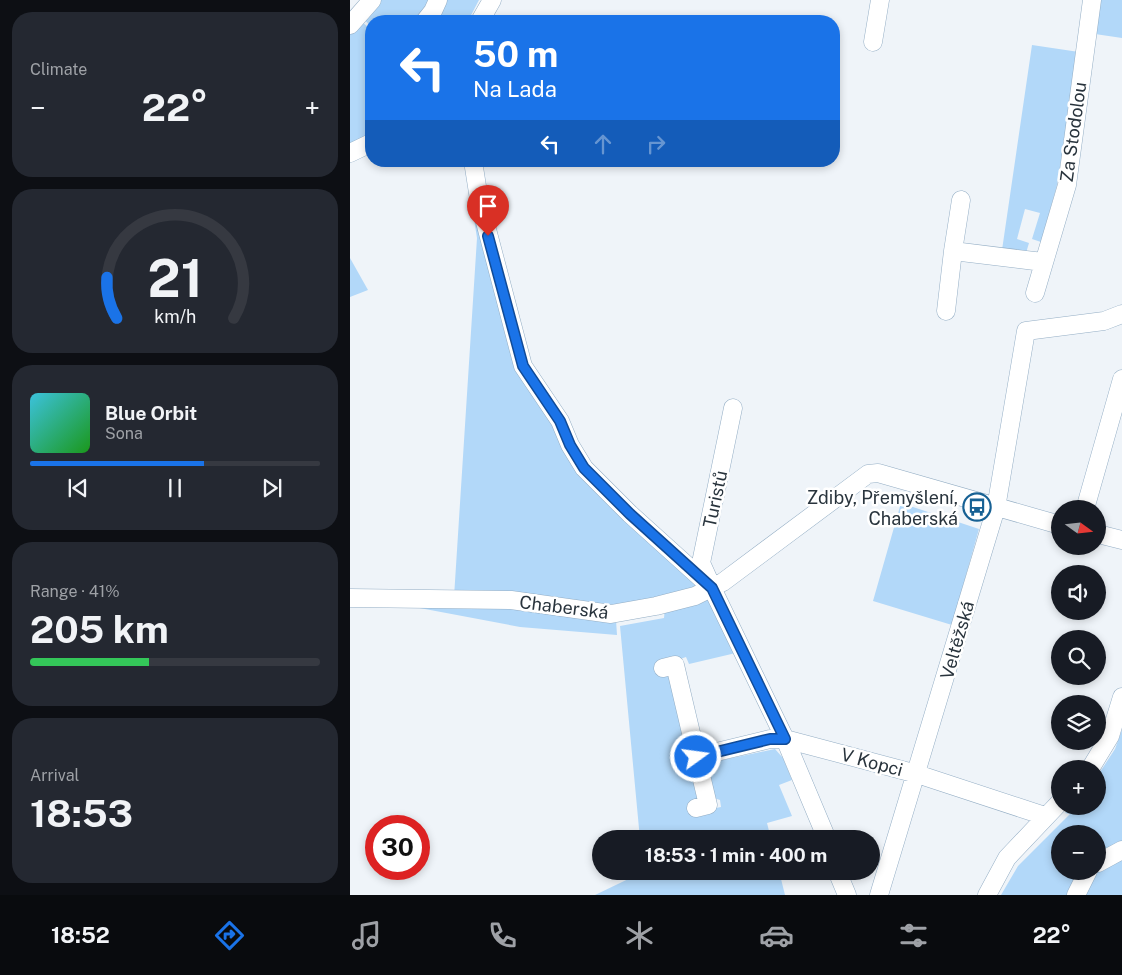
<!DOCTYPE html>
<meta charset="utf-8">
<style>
body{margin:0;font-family:"Public Sans",sans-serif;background:#242831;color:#f1f3f6;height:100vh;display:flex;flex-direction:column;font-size:19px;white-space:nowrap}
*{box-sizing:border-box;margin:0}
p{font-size:16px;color:#9ea1a6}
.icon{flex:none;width:28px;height:28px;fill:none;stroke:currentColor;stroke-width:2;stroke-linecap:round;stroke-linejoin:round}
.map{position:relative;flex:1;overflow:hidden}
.side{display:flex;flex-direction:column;gap:12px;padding:12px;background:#0d0f14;width:350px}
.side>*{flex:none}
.hud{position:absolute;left:15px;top:15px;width:475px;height:152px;border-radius:20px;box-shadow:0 2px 8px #0003;background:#1a73e8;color:#fff;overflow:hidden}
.needle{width:32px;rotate:105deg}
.buttons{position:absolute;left:701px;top:500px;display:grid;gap:10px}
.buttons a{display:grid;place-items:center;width:55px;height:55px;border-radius:50%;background:#171b24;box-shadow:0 2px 8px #0003;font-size:25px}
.speed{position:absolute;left:15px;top:815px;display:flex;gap:10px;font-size:25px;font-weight:700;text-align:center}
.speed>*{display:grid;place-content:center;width:65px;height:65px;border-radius:50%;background:#171b24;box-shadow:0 2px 8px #0003;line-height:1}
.speed .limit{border:8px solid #d22;background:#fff;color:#111}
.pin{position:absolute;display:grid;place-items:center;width:42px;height:42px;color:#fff;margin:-51px -21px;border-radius:50% 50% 50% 0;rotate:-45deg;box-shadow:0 0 5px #0007}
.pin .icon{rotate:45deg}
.me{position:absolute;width:55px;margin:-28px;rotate:76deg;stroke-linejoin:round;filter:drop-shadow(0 0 4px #0008)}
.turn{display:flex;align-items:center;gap:18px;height:105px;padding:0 25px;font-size:22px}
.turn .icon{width:65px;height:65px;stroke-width:2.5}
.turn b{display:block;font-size:35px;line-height:42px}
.lanes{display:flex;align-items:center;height:48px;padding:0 25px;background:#0003;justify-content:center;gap:25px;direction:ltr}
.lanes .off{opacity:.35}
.big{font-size:38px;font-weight:700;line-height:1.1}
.side .tile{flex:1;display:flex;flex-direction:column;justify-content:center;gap:8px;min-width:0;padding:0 18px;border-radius:20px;background:#242831}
.side .dial{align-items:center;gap:0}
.dial svg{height:130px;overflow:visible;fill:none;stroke:#363941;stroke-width:7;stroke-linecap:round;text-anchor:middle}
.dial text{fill:#f1f3f6;stroke:none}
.song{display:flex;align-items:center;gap:15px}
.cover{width:60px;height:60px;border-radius:8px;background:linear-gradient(135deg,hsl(190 70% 55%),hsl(120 70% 35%))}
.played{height:5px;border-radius:2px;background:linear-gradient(90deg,#1a73e8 60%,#363941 60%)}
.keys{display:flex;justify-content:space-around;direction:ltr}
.heat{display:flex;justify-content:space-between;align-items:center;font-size:28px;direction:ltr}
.charge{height:8px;border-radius:4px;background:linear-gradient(90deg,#34c759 41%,#363941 0)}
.trip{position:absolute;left:242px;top:830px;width:288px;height:50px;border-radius:25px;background:#171b24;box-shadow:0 2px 8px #0003;font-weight:700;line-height:50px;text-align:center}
.dock{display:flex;height:80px;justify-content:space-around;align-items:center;background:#090b0e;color:#9ea1a6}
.dock .icon{width:35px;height:35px}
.dock .on{color:#1a73e8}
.dock b{font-size:22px;color:#f1f3f6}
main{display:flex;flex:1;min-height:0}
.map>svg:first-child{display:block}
.green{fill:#b2d8f9}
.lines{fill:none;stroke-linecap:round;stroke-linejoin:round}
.minor-casing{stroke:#94aec5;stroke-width:19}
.minor{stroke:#fff;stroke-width:18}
.route-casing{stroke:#114b97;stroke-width:12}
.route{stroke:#1a73e8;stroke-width:9}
.labels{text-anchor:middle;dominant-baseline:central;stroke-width:5;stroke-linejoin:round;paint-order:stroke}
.street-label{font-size:18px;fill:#29343d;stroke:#fff}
.poi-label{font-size:18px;fill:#29343d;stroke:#fff;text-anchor:end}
</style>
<main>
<section class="side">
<div class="tile"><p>Climate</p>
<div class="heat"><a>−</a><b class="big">22°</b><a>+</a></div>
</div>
<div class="tile dial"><svg viewBox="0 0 100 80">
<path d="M14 69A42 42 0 1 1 86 69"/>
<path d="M14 69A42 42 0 0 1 8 44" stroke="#1a73e8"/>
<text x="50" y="56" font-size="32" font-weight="700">21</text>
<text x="50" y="72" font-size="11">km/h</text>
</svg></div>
<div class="tile">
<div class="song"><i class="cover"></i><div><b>Blue Orbit</b><p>Sona</p></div></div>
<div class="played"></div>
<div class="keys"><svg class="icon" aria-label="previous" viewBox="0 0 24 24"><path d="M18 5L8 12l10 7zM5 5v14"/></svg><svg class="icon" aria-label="pause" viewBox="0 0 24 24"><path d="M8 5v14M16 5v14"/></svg><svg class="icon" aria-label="next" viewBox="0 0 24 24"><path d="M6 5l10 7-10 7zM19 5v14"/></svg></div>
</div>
<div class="tile"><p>Range · 41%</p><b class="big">205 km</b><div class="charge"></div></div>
<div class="tile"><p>Arrival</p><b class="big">18:53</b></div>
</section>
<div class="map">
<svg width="772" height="895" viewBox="0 0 772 895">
<rect width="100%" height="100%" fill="#eff4f9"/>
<path class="green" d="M26,0H85L71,21H21V26L11,17Z
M91,0H129L118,21H78Z
M750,0H772V38L745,34Z
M9,19L21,30V137L0,147V30Z
M682,45L729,52L707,185L691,242L682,239L690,213L675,209L667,239L679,243L676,253L652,250Z
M115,161L167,368L207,426L346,583V588L285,608L104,597L127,238Z
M0,258L18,290L0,297Z
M551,503L629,529L602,625L523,601Z
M352,599L363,601L390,652L339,664L336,657L324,661L318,671L351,796L345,812L371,807L370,800L364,798L356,765L358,763L425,749L433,758L442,780L429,785L442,816L417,823L421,839H290L270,626L314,618L315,607Z
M59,606L166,607L266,620L267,635L170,627Z
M772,730V841L748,854V834H710V871H730L717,895H651L668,866L720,814L715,813L721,806H748V775L765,749Z
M772,857V895H732C744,876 750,866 772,857Z
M295,871H429L435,895H245Z"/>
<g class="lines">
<g class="minor-casing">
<path id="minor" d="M75,21L83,11L88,0
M130,21L142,0
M0,25L22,0
M523,42L530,0
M0,153L21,143
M123,161L129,199L173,366L210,421L220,445L234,468L280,514L362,588L435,739L477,839
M611,200L603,251L693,262
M685,293L717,185L742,0
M596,311L603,251
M735,509L772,379
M748,534L772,540
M360,583L351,563L383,408
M0,598L161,600L261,614L306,606L345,596L373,582L518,474L528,473L710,525
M313,668L325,665L358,805L346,808
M346,757L420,739H435L567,774L695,816
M740,769L760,736L772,697
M748,863L772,850
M487,871L497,895
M529,895L646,508L676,331L754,321L772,314
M637,895L657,858L710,802
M726,895L738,871"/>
</g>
<use href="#minor" class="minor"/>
</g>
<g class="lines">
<g class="route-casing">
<path id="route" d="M138,236L173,366L210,421L220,445L234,468L280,514L362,588L435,739H420L346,757"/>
</g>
<use href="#route" class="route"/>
</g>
<defs>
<g id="bus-ring" transform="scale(1.4375)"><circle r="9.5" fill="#fff" stroke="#176194" stroke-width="1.5"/><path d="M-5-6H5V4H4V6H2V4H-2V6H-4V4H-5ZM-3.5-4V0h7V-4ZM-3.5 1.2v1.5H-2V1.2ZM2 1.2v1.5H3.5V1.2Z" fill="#176194"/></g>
</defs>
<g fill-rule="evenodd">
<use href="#bus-ring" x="627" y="507"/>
</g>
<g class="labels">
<g class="street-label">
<text transform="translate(723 132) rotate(-82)">Za Stodolou</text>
<text transform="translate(365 499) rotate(-78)">Turistů</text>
<text transform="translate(214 607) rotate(7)">Chaberská</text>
<text transform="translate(607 640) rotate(-74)">Veltěžská</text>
<text transform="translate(522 762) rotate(15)">V Kopci</text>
</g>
<g class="poi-label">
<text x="608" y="497">Zdiby, Přemyšlení,<tspan x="608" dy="21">Chaberská</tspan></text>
</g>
</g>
</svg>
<div class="buttons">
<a><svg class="needle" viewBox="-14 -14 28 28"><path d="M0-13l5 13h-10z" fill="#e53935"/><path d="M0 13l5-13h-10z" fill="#9ea1a6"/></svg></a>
<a><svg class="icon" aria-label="sound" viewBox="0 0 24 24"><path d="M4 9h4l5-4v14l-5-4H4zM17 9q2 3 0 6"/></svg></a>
<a><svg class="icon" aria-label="search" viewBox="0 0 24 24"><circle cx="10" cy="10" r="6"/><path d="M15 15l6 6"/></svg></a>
<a><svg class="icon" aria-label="layers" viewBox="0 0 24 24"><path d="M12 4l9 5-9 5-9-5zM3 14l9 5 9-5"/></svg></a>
<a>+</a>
<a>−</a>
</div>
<div class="speed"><div class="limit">30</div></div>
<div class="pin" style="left:138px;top:236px;background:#d93025"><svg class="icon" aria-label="arrive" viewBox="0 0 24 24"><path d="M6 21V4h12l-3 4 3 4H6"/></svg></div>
<svg class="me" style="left:346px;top:757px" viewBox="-20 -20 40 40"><circle r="17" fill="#1a73e8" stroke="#fff" stroke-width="3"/><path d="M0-11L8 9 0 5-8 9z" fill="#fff"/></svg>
<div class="trip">18:53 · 1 min · 400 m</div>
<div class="hud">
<div class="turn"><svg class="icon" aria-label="left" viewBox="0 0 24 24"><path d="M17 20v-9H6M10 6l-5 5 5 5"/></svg><div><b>50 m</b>Na Lada</div></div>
<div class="lanes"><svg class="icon" aria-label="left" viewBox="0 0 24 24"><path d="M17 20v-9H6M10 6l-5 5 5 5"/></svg><svg class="icon off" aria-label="ahead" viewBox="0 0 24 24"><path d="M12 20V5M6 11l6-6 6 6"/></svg><svg class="icon off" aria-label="right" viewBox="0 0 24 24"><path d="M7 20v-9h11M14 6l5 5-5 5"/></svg></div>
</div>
</div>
</main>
<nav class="dock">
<b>18:52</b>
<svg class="icon on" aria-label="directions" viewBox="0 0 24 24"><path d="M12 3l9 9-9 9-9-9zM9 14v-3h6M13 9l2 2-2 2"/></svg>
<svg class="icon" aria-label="music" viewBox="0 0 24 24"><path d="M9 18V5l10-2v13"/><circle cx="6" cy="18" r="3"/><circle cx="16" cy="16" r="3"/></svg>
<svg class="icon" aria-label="phone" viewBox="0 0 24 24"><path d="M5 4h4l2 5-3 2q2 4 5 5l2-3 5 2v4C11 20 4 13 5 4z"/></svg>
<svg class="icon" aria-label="climate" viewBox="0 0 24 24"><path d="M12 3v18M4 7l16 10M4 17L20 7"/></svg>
<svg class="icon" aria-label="car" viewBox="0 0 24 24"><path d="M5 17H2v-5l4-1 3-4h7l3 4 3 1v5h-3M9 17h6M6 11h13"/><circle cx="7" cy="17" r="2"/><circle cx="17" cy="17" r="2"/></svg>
<svg class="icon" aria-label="filters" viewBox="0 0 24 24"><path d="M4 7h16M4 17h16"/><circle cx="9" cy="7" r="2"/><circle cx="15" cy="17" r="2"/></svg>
<b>22°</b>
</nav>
